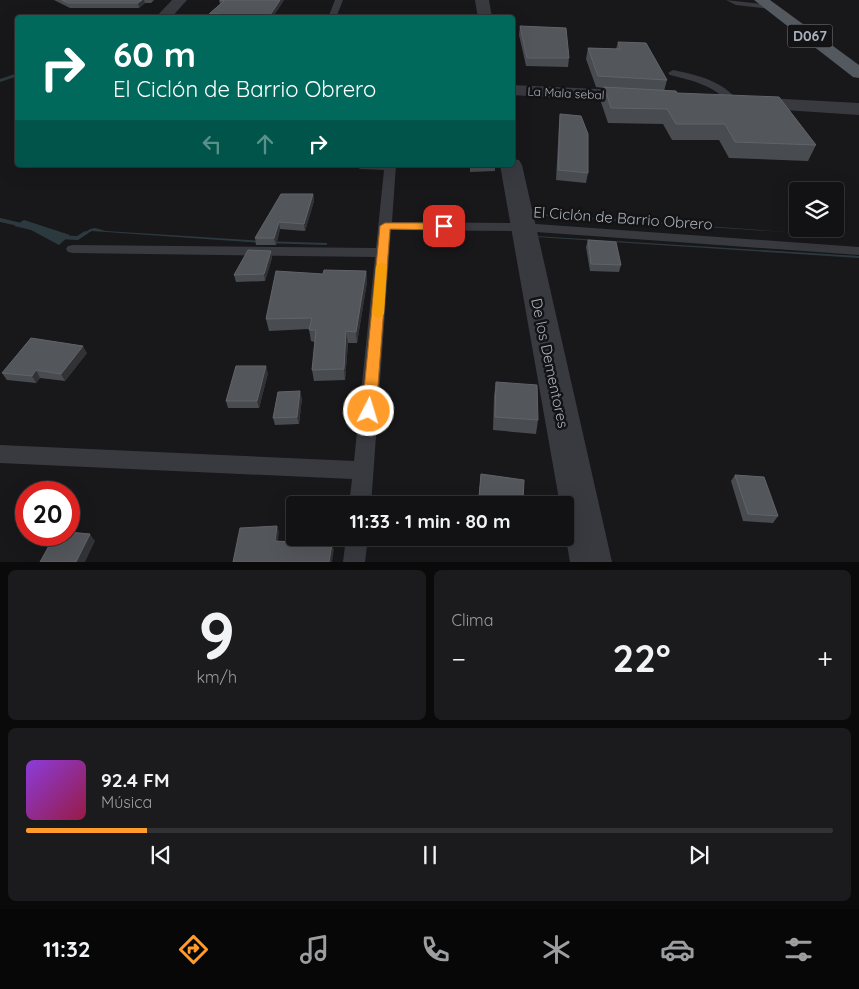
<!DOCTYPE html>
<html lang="es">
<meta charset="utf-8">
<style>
body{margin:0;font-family:Quicksand,sans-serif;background:#1b1b1d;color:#f1f3f6;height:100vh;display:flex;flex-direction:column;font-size:19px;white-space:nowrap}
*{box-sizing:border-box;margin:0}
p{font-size:16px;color:#9c9ea0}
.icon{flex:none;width:28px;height:28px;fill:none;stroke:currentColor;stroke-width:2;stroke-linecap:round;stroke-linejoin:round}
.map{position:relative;height:562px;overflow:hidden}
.details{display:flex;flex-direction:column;gap:8px;padding:8px;background:#0a0a0b;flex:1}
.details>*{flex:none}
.hud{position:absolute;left:15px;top:15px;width:500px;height:152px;border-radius:5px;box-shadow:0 5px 20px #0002,0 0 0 1px #313234;background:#00695c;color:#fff;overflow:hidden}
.tools{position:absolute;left:789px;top:182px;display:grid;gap:10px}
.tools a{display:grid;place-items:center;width:55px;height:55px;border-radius:5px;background:#121214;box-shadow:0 5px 20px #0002,0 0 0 1px #313234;font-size:25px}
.speed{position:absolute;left:15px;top:481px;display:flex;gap:10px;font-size:25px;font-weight:700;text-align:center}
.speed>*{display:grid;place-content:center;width:65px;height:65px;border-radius:50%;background:#121214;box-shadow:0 5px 20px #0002,0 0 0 1px #313234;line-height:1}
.speed .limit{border:8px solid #d22;background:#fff;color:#111}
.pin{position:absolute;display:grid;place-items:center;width:42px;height:42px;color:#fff;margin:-21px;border-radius:10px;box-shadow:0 2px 8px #0006}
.me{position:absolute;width:55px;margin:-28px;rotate:5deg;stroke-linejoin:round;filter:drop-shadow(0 0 4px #0008)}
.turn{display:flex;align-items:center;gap:18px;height:105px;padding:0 15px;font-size:22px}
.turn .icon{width:65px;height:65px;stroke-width:2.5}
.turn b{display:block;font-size:35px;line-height:42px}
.lanes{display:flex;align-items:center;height:48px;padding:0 15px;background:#0003;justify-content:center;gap:25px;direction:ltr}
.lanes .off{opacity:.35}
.big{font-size:38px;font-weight:700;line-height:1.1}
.details .card{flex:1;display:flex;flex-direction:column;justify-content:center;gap:8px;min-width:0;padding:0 18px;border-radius:8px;background:#1b1b1d}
.details .dial{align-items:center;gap:0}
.dial b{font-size:65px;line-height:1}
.song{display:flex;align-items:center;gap:15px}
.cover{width:60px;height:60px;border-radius:8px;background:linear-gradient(135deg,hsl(270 70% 55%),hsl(340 70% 35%))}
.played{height:5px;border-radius:2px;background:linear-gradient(90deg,#ff9c2b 15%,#313234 15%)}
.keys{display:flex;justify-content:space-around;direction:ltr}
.heat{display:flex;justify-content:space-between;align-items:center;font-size:28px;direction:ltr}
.details .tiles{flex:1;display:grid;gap:8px;grid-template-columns:1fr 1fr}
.card:last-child{grid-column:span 2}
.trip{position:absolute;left:286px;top:496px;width:288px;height:50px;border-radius:5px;background:#121214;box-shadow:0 5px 20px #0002,0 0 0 1px #313234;font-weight:700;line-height:50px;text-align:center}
.tabs{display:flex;height:80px;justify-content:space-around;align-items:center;background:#070708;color:#9c9ea0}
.tabs .icon{width:35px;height:35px}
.tabs .on{color:#ff9c2b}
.tabs b{font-size:22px;color:#f1f3f6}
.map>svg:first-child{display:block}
.water{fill:#2c3a40}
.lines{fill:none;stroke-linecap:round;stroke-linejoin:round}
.stream{fill:#2c3a40;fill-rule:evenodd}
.service{fill:#383a40;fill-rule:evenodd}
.minor{fill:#383a40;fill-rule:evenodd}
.primary{fill:#54585f;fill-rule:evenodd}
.wall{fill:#484b4f}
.shaded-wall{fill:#313235}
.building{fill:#53565b;stroke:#60646a}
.route{fill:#ff9c2b;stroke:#a6651c}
.slow{fill:#f59e0b}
.labels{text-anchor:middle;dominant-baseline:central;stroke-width:5;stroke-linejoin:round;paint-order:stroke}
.far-street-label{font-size:12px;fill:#a9b1bb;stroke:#131315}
.shield{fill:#131315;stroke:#7c8289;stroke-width:1}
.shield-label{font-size:14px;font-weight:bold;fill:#a9b1bb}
.street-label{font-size:15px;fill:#a9b1bb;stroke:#131315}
</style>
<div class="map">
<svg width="859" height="562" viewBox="0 0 859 562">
<rect width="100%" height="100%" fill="#18181a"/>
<path class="water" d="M543,214L814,234L544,216L531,219L530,218Z
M24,220L70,235L59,245L31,230L14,226Z
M95,228L106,231L264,241L327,243V245L262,243L92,231L77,239L76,238L90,229Z
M535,236L859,256V258L536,237Z"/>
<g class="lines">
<path class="stream" d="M18,73V76L0,82V79Z
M0,218L30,225L31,226L28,228L0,222Z
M85,231L88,233L87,234L78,240L58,239L55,237L58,235L77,236Z"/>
<path class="service" d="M335,0H343L336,18H328Z
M726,0L770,5L774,7L770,9L736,5Z
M673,70C698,75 723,81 739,102L738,104H730C713,85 694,81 670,75L668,73Z
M354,165H396L392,222L522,223L859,247V255L522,231L391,230L371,505H349L352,479L0,463V445L354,461L375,257L73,253L68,252L66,249L68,246L73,245L376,248L384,170L360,169Z
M346,538H368L365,562H343Z"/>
<path class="minor" d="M172,0H187L171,18H155Z
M475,0H489L492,18H478Z
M512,85L640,91L646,93L649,97L646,101L640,103L512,95Z
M748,97L859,103V115L741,107L739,103L741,99Z
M512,159L519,160L522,165L612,562H570L565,533V505H560L500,165H512Z"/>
<path class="primary" d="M754,0H770L859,65V78L853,77Z"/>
</g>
<path class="wall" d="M54,0H154L151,3H145L139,8H70Z
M219,0H284L272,18H210L209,14L220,4Z
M520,26L569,58L568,67L526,66L519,35Z
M618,42L667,80L664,91L677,93L816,145L808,161L729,158L719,140H672L663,124L608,123L601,102L604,88L596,87L586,59L588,48L616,49Z
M560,114L588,173L586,183L556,180L559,124Z
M470,165H495V171L470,172Z
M313,194L314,201L305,231L280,229L276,245H256L255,238Z
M588,240L621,265L619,272L590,271L586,247Z
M271,251L272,258L265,281L236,282L234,275Z
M366,271L367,282L357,343H348L345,380L314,381L312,370L315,342L311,341L309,329L269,331L266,319L323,274Z
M87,353L65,381L40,378L36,383L7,380L2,373Z
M268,373L259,408H228L226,401Z
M496,382L538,420L536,434L493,430L494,396Z
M302,398L299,424L275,425L273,418Z
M481,474L523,502L522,505H492L478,503Z
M735,475L778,516L773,523L743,521L731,481Z"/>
<path class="shaded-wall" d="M142,0H144L145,3L139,8L138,3Z
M280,0H284L272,18H268Z
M313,194L314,201L305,231L304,224Z
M279,222L280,229L276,245L274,238Z
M271,251L272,258L265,281L264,274Z
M366,271L367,282L357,343L356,332Z
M346,331L348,343L345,380L344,369Z
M83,346L87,353L65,381L61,374Z
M266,366L268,373L259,408L257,401Z
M36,370L40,378L36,383L32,376Z
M300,391L302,398L299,424L297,417Z
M277,526L279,532L277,548L275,541Z
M90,534L95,541L85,562H76Z
M332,544L334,550L332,562H329Z"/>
<path class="building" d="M62,0H142L138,3H68Z
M220,0H280L268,18L216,17L219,14H209L224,1Z
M520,26L566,28L569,58H527Z
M618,42L646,43L667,80L598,76L588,48L620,49Z
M604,87L676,91L677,93L779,97L816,145L735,142L725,124H676L667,109L611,108Z
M560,114L581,116L588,134V173L558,170Z
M281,194H313L304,224L279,222L274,238H255Z
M588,240L616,242L621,265L591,264Z
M248,250L271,251L264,274L234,275Z
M324,270L366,271L356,332L346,331L344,369L312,370L316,330H309L312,318L266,319L276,271L323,274Z
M31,338L83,346L61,374L36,370L32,376L2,373Z
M236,366H266L257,401H226Z
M496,382L537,385L538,420L495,417Z
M300,391L297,417L273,418L278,392Z
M481,474L524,480L523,502L479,497Z
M735,475L764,477L778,516L748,514Z
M277,526L275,541L332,544L329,562H233L240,528Z
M69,532L90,534L76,562H40L55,535H69Z"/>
<path class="route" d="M385,223H444L449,226L444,230L390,229L376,411L374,415L369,417L364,415L362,411L380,226Z"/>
<path class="slow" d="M382,262L387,266L384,314L378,319L372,314L376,266Z"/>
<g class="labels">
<g class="far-street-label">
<text transform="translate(566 93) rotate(3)">La Mala sebal</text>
</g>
<rect class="shield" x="787.5" y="24.5" width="45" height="23" rx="4"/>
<g class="shield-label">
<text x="810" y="36">D067</text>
</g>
<g class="street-label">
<text transform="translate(623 218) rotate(4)">El Ciclón de Barrio Obrero</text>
<text transform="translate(550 363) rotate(78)">De los Dementores</text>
</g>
</g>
</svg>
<div class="tools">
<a><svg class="icon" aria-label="layers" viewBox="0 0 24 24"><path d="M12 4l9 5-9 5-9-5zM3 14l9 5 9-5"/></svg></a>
</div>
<div class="speed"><div class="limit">20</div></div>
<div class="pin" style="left:444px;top:226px;background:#d93025"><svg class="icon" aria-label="arrive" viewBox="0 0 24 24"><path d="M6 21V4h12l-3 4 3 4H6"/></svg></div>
<svg class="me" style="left:369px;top:411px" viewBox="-20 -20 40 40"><circle r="17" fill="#ff9c2b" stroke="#fff" stroke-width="3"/><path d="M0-11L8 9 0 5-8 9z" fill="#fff"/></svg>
<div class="trip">11:33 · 1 min · 80 m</div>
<div class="hud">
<div class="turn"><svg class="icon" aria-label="right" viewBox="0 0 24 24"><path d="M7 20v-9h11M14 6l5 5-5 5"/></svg><div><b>60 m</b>El Ciclón de Barrio Obrero</div></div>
<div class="lanes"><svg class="icon off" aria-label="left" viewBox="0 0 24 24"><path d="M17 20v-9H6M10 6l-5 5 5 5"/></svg><svg class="icon off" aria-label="ahead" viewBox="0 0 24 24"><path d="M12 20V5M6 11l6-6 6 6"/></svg><svg class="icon" aria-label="right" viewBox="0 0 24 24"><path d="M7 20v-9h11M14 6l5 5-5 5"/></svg></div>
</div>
</div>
<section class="details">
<div class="tiles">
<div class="card dial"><b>9</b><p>km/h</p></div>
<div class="card"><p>Clima</p>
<div class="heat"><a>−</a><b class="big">22°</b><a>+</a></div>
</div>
<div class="card">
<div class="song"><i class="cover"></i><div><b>92.4 FM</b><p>Música</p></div></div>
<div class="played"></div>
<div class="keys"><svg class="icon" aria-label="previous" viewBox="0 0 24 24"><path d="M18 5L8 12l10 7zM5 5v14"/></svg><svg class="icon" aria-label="pause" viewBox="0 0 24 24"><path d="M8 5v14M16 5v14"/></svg><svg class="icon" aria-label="next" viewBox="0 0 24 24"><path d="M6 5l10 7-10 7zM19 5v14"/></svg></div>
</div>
</div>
</section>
<nav class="tabs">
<b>11:32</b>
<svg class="icon on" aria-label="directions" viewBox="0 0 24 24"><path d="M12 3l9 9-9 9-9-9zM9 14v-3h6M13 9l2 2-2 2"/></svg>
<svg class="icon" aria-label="music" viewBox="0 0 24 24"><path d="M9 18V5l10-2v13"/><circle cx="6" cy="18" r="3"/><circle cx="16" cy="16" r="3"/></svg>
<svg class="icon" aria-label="phone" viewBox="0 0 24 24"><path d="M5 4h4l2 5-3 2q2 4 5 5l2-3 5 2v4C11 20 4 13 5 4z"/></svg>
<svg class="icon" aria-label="climate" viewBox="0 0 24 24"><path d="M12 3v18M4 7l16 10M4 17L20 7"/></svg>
<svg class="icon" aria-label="car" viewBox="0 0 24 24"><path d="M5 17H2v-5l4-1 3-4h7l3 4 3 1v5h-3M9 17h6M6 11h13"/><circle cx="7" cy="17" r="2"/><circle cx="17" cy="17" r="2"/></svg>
<svg class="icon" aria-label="filters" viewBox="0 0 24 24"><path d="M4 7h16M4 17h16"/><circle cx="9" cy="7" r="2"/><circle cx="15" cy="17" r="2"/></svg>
</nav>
